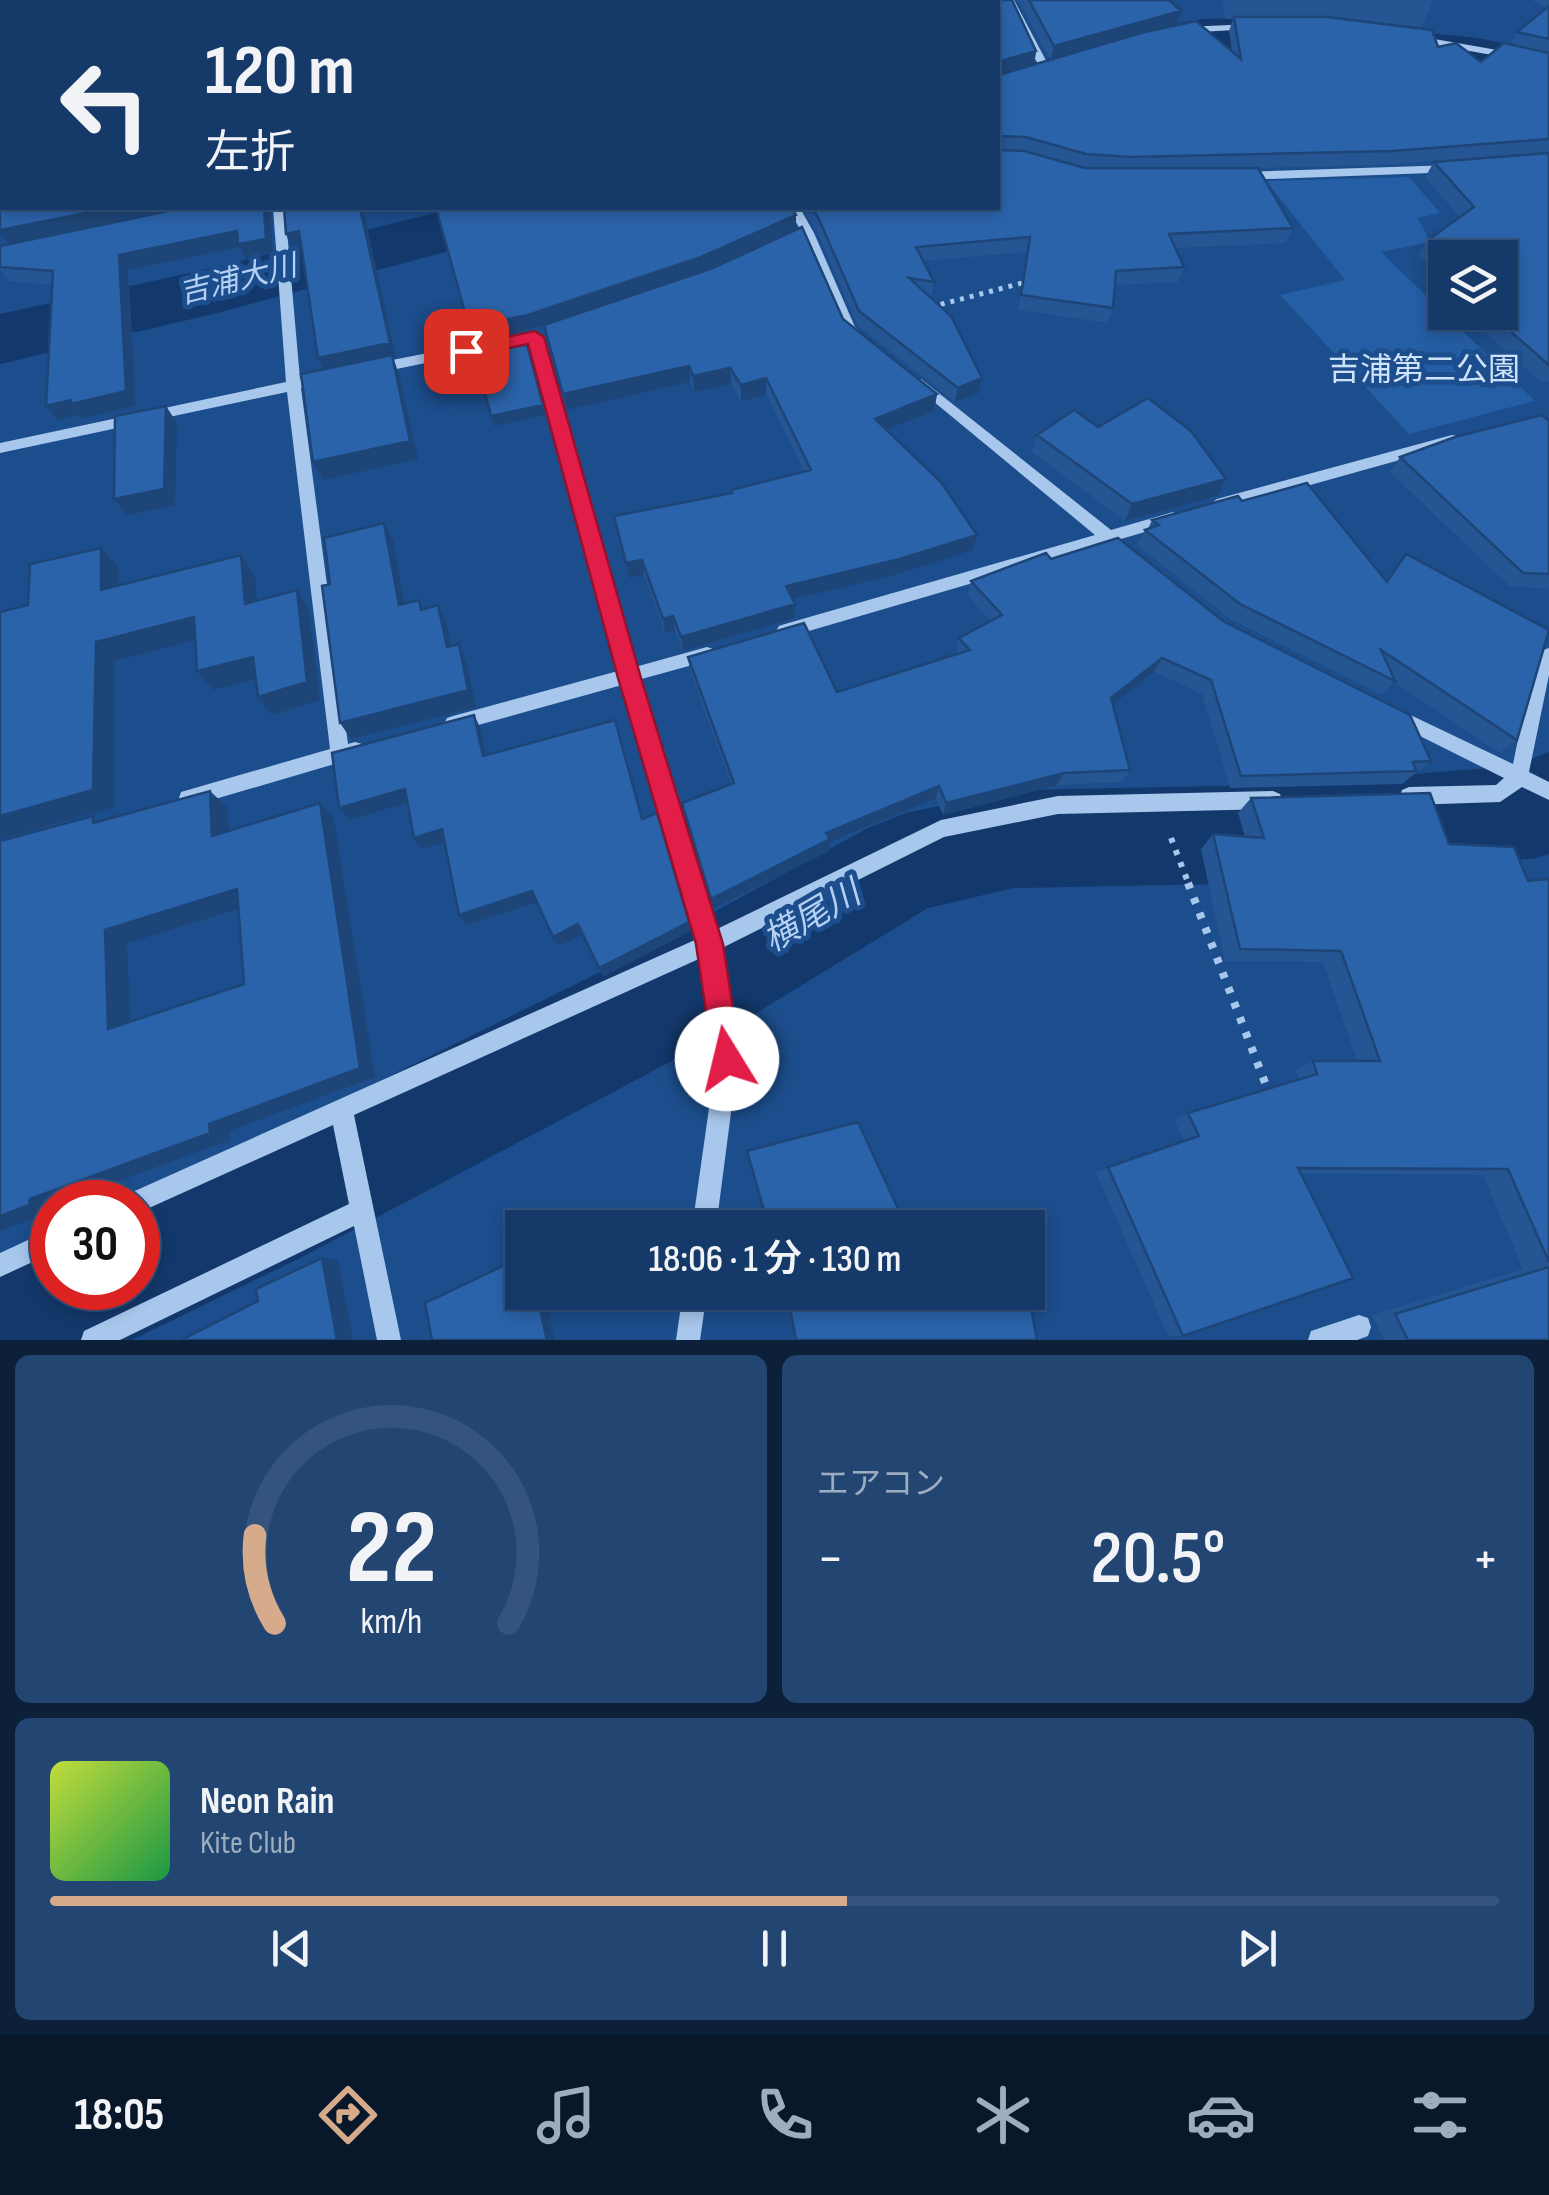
<!DOCTYPE html>
<html lang="ja">
<meta charset="utf-8">
<style>
body{margin:0;font-family:"Sofia Sans Condensed","Noto Sans JP",sans-serif;background:#224571;color:#f1f3f6;height:100vh;display:flex;flex-direction:column;font-size:38px;white-space:nowrap}
*{box-sizing:border-box;margin:0}
p{font-size:32px;color:#9dadc0}
.icon{flex:none;width:55px;height:55px;fill:none;stroke:currentColor;stroke-width:2;stroke-linecap:round;stroke-linejoin:round}
.map{position:relative;height:1340px;overflow:hidden}
.panel{display:flex;flex-direction:column;gap:15px;padding:15px;background:#0c203a;flex:1}
.panel>*{flex:none}
.top-card{position:absolute;left:0px;top:0px;width:1000px;height:210px;box-shadow:0 5px 15px #0003,0 0 0 2px #34547d;background:#153a69;color:#f1f3f6;overflow:hidden}
.buttons{position:absolute;left:1428px;top:240px;display:grid;gap:20px}
.buttons a{display:grid;place-items:center;width:90px;height:90px;border-radius:0px;background:#153a69;box-shadow:0 5px 15px #0003,0 0 0 2px #34547d;font-size:50px}
.speed{position:absolute;left:30px;top:1180px;display:flex;gap:20px;font-size:50px;font-weight:700;text-align:center}
.speed>*{display:grid;place-content:center;width:130px;height:130px;border-radius:50%;background:#153a69;box-shadow:0 5px 15px #0003,0 0 0 2px #34547d;line-height:1}
.speed .limit{border:15px solid #d22;background:#fff;color:#111}
.pin{position:absolute;display:grid;place-items:center;width:85px;height:85px;color:#fff;margin:-42px;border-radius:20px;box-shadow:0 5px 15px #0006}
.me{position:absolute;width:110px;margin:-55px;rotate:351deg;stroke-linejoin:round;filter:drop-shadow(0 0 8px #0008)}
.turn{display:flex;align-items:center;gap:35px;height:210px;padding:0 40px;font-size:45px}
.turn .icon{width:130px;height:130px;stroke-width:2.5}
.turn b{display:block;font-size:70px;line-height:85px}
.big{font-size:75px;font-weight:600;line-height:1.1}
.panel .card{flex:1;display:flex;flex-direction:column;justify-content:center;gap:15px;min-width:0;padding:0 35px;border-radius:15px;background:#224571}
.panel .dial{align-items:center;gap:0}
.dial svg{height:260px;overflow:visible;fill:none;stroke:#34547d;stroke-width:7;stroke-linecap:round;text-anchor:middle}
.dial text{fill:#f1f3f6;stroke:none}
.song{display:flex;align-items:center;gap:30px}
.cover{width:120px;height:120px;border-radius:15px;background:linear-gradient(135deg,hsl(70 70% 55%),hsl(140 70% 35%))}
.played{height:10px;border-radius:5px;background:linear-gradient(90deg,#d6ab8b 55%,#34547d 55%)}
.keys{display:flex;justify-content:space-around;direction:ltr}
.heat{display:flex;justify-content:space-between;align-items:center;font-size:55px;direction:ltr}
.panel .tiles{flex:1;display:grid;gap:15px;grid-template-columns:1fr 1fr}
.card:last-child{grid-column:span 2}
.trip{position:absolute;left:505px;top:1210px;width:540px;height:100px;border-radius:0px;background:#153a69;box-shadow:0 5px 15px #0003,0 0 0 2px #34547d;font-weight:600;line-height:100px;text-align:center}
.tab-bar{display:flex;height:160px;justify-content:space-around;align-items:center;background:#08172a;color:#9dadc0}
.tab-bar .icon{width:70px;height:70px}
.tab-bar .current{color:#d6ab8b}
.tab-bar b{font-size:45px;color:#f1f3f6}
.map>svg:first-child{display:block}
.green{fill:#255ea5}
.lines{fill:none;stroke-linecap:round;stroke-linejoin:round}
.river{fill:#13386b;fill-rule:evenodd}
.path-far2{stroke:#a8c7ed;stroke-width:5;stroke-dasharray:4 6;stroke-linecap:butt}
.path-far1{stroke:#a8c7ed;stroke-width:6;stroke-dasharray:5 8;stroke-linecap:butt}
.path{stroke:#a8c7ed;stroke-width:8;stroke-dasharray:6 10;stroke-linecap:butt}
.minor{fill:#a8c7ed;fill-rule:evenodd}
.wall{fill:#255592}
.shaded-wall{fill:#1e4577}
.building{fill:#2b63aa;stroke:#1e4577;stroke-width:2.5;fill-rule:evenodd}
.route{fill:#e11d48;stroke:#92132f;stroke-width:2.5}
.labels{text-anchor:middle;dominant-baseline:central;stroke-width:10;stroke-linejoin:round;paint-order:stroke}
.far-water-label{font-size:30px;font-style:italic;fill:#b4d1f4;stroke:#1c4d8c}
.park-label{font-size:32px;fill:#cee2f9;stroke:#1c4d8c}
.water-label{font-size:35px;font-style:italic;fill:#b4d1f4;stroke:#1c4d8c}
</style>
<div class="map">
<svg width="1549" height="1340" viewBox="0 0 1549 1340">
<rect width="100%" height="100%" fill="#1c4d8c"/>
<path class="green" d="M1409,177L1440,213L1418,218L1430,242L1381,252L1535,401L1409,434L1280,295L1345,280L1266,181Z"/>
<g class="lines">
<path class="river" d="M1275,17L1477,38L1549,52V88L1477,72L1275,51L1204,53L1172,58L998,110V73L1164,25L1204,19Z
M455,208H568L558,222L213,314L0,364V314L213,268Z
M1549,752V854L1537,858L1278,883L1014,888L928,908L717,1037L302,1257L132,1340H0V1263L52,1240V1288H138V1202H134L635,955L868,828L906,813L1014,790L1278,785L1514,766Z"/>
<path class="path-far2" d="M931,307L1030,281"/>
<path class="path-far1" d="M1171,838L1189,885"/>
<path class="path" d="M1188,883L1269,1093"/>
<path class="minor" d="M0,0H7L0,7Z
M1004,0H1014L1051,70L1050,72L1041,70Z
M1255,24V28L1251,29L1183,33L1178,30L1183,27Z
M0,32H2V38H0Z
M1417,36L1549,59V65L1413,41L1412,39Z
M1453,165L1459,169L1457,172L1240,180L1234,176L1240,172Z
M273,208H285L300,379L322,374L329,379L327,382L301,388L348,744L355,742L362,744L364,750L362,756L355,758L188,807L181,804L179,798L181,792L330,749L287,392L0,453V443L286,382Z
M788,208H800L814,233L855,327L867,338L865,341H855L842,330L804,239L794,236L801,231Z
M535,332L542,337L635,667L707,647L713,649L716,654L713,659L707,661L638,680L715,930L941,820L1058,796L1273,791L1280,794L1282,800L1280,806L1273,809L1058,814L944,837L720,949L738,1059L716,1228H692L716,1059L701,958L354,1115L401,1340H377L354,1226L120,1340H81L84,1331L349,1204L333,1125L138,1213V1202H125L128,1194L697,939L622,685L453,732L447,730L444,724L447,718L453,716L618,671L528,337Z
M494,340L501,345L499,348L372,374L365,369L372,364Z
M921,379L1111,530L1173,512L1181,518L1179,522L1121,539L1120,545L1114,547L1106,544L785,638L779,636L776,631L779,626L785,624L1095,535L916,387V381Z
M1452,435L1457,436L1459,440L1457,444L1217,511L1209,505L1217,499Z
M1549,648V675L1529,772L1549,782V800L1522,787L1500,802L1409,805L1402,802L1400,796L1402,790L1409,787L1496,785L1504,778L1388,720L1385,715L1388,710L1394,707L1400,710L1513,764L1534,661L1543,650Z
M52,1229V1253L0,1277V1253Z
M683,1292H707L700,1340H676Z
M1359,1315L1368,1318L1371,1327L1368,1336L1357,1340H1308L1311,1331Z"/>
</g>
<path class="wall" d="M1018,0H1169L1181,11L1177,25L1232,52L1229,31L1233,19H1225L1222,0H1432L1433,2L1420,29L1438,47L1481,62L1510,45L1517,32L1546,9L1532,0H1549V152L1386,165L1258,168L1293,228L1286,243L1175,248L1184,267L1178,282L1115,285L1113,308L1108,323L1018,310L1027,252L923,261L934,282L932,297L929,296L979,393L955,402L858,326L817,232L802,208H998V2L1036,51L1034,65L1050,60Z
M1549,153V381L1542,383L1462,312H1500V258H1445V298L1431,286L1439,273L1419,255L1428,240L1460,217L1425,177L1434,162Z
M2,208H270L273,253L246,259L240,247L128,270L136,405L82,419L79,415L57,420L46,406L52,285L9,281L0,270V246L8,244Z
M796,215V229L702,272L843,319L937,394L934,411L886,430L977,535L973,550L898,574L793,599L795,604L794,618L683,651L675,631L665,633L644,575L629,578L614,516L731,493V490L804,472L766,394L741,402L731,384L694,392L690,382L567,410L544,325L532,329L473,342Z
M1549,421V589L1509,586L1390,472L1400,457Z
M1098,427L1217,496L1125,521L1032,452L1037,435Z
M1242,501L1386,580L1406,554L1517,740L1500,753L1394,682L1382,695L1230,619L1137,545L1145,530L1148,529L1152,520Z
M1051,559L1223,621L1431,761L1402,784L1230,788L1202,694L1154,672L1112,704L1130,770L1122,782L1057,785L943,815L936,798L830,842L829,851L712,909L684,815L682,803L731,784L690,671L688,657L837,692L957,654L956,652L959,638L990,621L967,595L971,581Z
M1251,798L1449,844L1528,881L1549,879V1340H1384L1372,1315L1523,1269L1483,1175L1301,1174L1183,1336H1168L1096,1173L1108,1167L1184,1141L1174,1120L1188,1113L1298,1079L1296,1070L1313,1061H1357L1323,962L1225,961L1201,849L1213,834L1245,837L1238,813Z"/>
<path class="shaded-wall" d="M1181,11L1177,25L1051,60L1054,46Z
M1036,51L1034,66L998,75L1000,61Z
M111,208H190L9,245L0,233V230Z
M264,208H270L273,253L246,259L240,247L128,270L136,405L82,419L79,415L57,420L46,406L119,255Z
M360,208H363L396,358H393L399,374L418,459L323,480L313,462L325,372L318,358Z
M796,215V229L702,272L532,329L473,342L469,327Z
M299,231L306,246L292,249L286,234Z
M689,366L690,382L567,410L563,394Z
M730,368L731,384L694,392L693,376Z
M766,378V394L741,402V385Z
M982,378L979,393L955,402L958,388Z
M937,394L934,411L873,435L875,419Z
M543,405L545,415L494,426L491,416Z
M166,406L177,423L175,505L127,515L114,499Z
M1226,479L1217,496L1125,521L1132,504Z
M384,523L393,541L408,623L399,605Z
M977,535L973,550L898,574L786,601V586Z
M101,548L119,568V610L101,590Z
M241,555L255,576L259,624L245,604Z
M642,560L644,575L629,578L626,563Z
M297,590L309,610L320,700L272,715L258,697Z
M795,604L794,618L683,651L681,637Z
M438,605L446,623L455,664L447,647Z
M673,616L675,631L665,633L663,619Z
M194,617L210,636L114,661V807L0,839V816L96,642Z
M459,644L466,661L476,707L351,739L340,723Z
M253,657L268,676L213,690L197,671Z
M1162,658L1154,672L1104,711L1111,698Z
M474,715L481,729L489,769L483,756Z
M1064,773L1057,785L943,815L946,803Z
M939,786L936,798L830,842L829,851L712,909L711,899L826,833Z
M405,789L413,801L349,820L339,808Z
M210,791L227,807L230,851L212,836Z
M320,803L334,819L375,1077L229,1131L230,1140L61,1202H52V1212L0,1231V1216L30,1199L209,1124Z
M442,829L450,841L422,849L414,838Z
M237,889L254,904L127,943L131,1039L108,1029L105,930Z
M532,891L538,902L466,925L459,915Z
M689,922L691,931L603,977L599,968Z
M578,924L583,934L559,946L553,937Z
M322,1258L338,1260L353,1340H337Z
M536,1292H544L555,1340H547Z"/>
<path class="building" d="M69,0H1012L1036,51L1000,61L998,68V2H69Z
M1029,0H1169L1181,11L1054,46Z
M1549,6V39L1517,32Z
M1234,17H1327L1432,30L1438,47L1456,43L1481,62L1504,43L1549,53V139L1393,151L1130,157L1086,154L1026,137L998,136L1001,150L1024,151L1085,168H1258L1293,228L1169,234L1184,267L1116,271L1113,308L1021,295L1030,237L916,247L934,282L909,278L951,316L982,378L958,388L859,311L818,217L812,208H998V71L1002,74L1141,33L1196,21L1241,59Z
M1549,153V365L1488,312H1500V258H1447L1428,240L1474,207L1434,162Z
M0,168H2V208H111L0,230Z
M183,208H264L266,239L238,244L237,231L119,255L126,391L71,404V400L46,406L53,271L0,267V246Z
M284,208H360L390,343L318,358L299,231L286,234Z
M436,208H792L796,215L701,257L528,315L469,327Z
M802,227L843,319L937,394L875,419L941,482L977,535L900,559L786,586L795,604L681,637L673,616L663,619L642,560L626,563L614,516L732,493L731,490L811,470L766,378L741,385L730,368L693,376L689,366L563,394L544,325L713,268Z
M525,337L543,405L491,416L474,348Z
M392,355L410,441L313,462L301,374Z
M1148,398L1191,431L1226,479L1132,504L1037,435L1074,410L1098,427Z
M166,406L164,489L114,499L115,416Z
M1542,415L1549,421V574L1523,573L1400,457L1455,437Z
M1307,483L1387,582L1406,554L1549,630L1517,740L1381,650L1395,681L1240,604L1145,530L1159,525L1152,520L1238,496L1242,501Z
M384,523L399,605L419,600L421,610L438,605L447,647L459,644L468,690L340,723L322,586L330,584L324,538Z
M1118,538L1223,621L1410,715L1431,761L1413,762L1416,771L1241,776L1211,680L1162,658L1111,698L1130,770L1064,773L946,803L939,786L826,833L830,839L711,899L682,803L734,783L688,657L804,623L837,692L970,650L959,638L1002,615L971,581L1046,553L1051,559Z
M101,548V590L241,555L245,604L297,590L307,682L258,697L253,657L197,671L194,617L96,642L93,790L0,816V612L28,605L30,564Z
M474,715L483,756L615,720L642,819L657,813L689,922L599,968L578,924L553,937L532,891L459,915L442,829L414,838L405,789L339,808L332,753Z
M210,791L212,836L320,803L360,1068L209,1124L210,1133L30,1199L29,1205L0,1216V841L93,816V823ZM237,889L244,984L108,1029L105,930Z
M1430,793L1449,844L1514,847L1528,881L1549,879V1262L1508,1169L1298,1168L1353,1278L1183,1336L1108,1167L1199,1136L1188,1113L1317,1074L1313,1061H1380L1341,951L1240,949L1213,834L1264,838L1251,798Z
M858,1122L907,1228H769L747,1151Z
M967,1217L980,1228H940Z
M522,1257V1292H536L547,1340H432L425,1303Z
M322,1258L337,1340H181L258,1301L256,1289Z
M1549,1267V1340H1408L1395,1314Z
M1028,1291L1037,1340H796L787,1292H1028Z"/>
<path class="route" d="M535,331L544,337L641,678L723,944L741,1059L737,1069L727,1073L717,1069L713,1059L696,944L618,678L528,344L466,357L457,351L466,345Z"/>
<g class="labels">
<g class="far-water-label">
<text transform="translate(238 280) rotate(-14)">吉浦大川</text>
</g>
<g class="park-label">
<text x="1424" y="370">吉浦第二公園</text>
</g>
<g class="water-label">
<text transform="translate(812 917) rotate(-30)">横尾川</text>
</g>
</g>
</svg>
<div class="buttons">
<a><svg class="icon" aria-label="layers" viewBox="0 0 24 24"><path d="M12 4l9 5-9 5-9-5zM3 14l9 5 9-5"/></svg></a>
</div>
<div class="speed"><div class="limit">30</div></div>
<div class="pin" style="left:466px;top:351px;background:#d93025"><svg class="icon" aria-label="arrive" viewBox="0 0 24 24"><path d="M6 21V4h12l-3 4 3 4H6"/></svg></div>
<svg class="me" style="left:727px;top:1059px" viewBox="-20 -20 40 40"><circle r="19" fill="#fff"/><path d="M0-13L10 11 0 6-10 11z" fill="#e11d48"/></svg>
<div class="trip">18:06 · 1 分 · 130 m</div>
<div class="top-card">
<div class="turn"><svg class="icon" aria-label="left" viewBox="0 0 24 24"><path d="M17 20v-9H6M10 6l-5 5 5 5"/></svg><div><b>120 m</b>左折</div></div>
</div>
</div>
<section class="panel">
<div class="tiles">
<div class="card dial"><svg viewBox="0 0 100 80">
<path d="M14 69A42 42 0 1 1 86 69"/>
<path d="M14 69A42 42 0 0 1 8 42" stroke="#d6ab8b"/>
<text x="50" y="56" font-size="32" font-weight="700">22</text>
<text x="50" y="72" font-size="11">km/h</text>
</svg></div>
<div class="card"><p>エアコン</p>
<div class="heat"><a>−</a><b class="big">20.5°</b><a>+</a></div>
</div>
<div class="card">
<div class="song"><i class="cover"></i><div><b>Neon Rain</b><p>Kite Club</p></div></div>
<div class="played"></div>
<div class="keys"><svg class="icon" aria-label="previous" viewBox="0 0 24 24"><path d="M18 5L8 12l10 7zM5 5v14"/></svg><svg class="icon" aria-label="pause" viewBox="0 0 24 24"><path d="M8 5v14M16 5v14"/></svg><svg class="icon" aria-label="next" viewBox="0 0 24 24"><path d="M6 5l10 7-10 7zM19 5v14"/></svg></div>
</div>
</div>
</section>
<nav class="tab-bar">
<b>18:05</b>
<svg class="icon current" aria-label="directions" viewBox="0 0 24 24"><path d="M12 3l9 9-9 9-9-9zM9 14v-3h6M13 9l2 2-2 2"/></svg>
<svg class="icon" aria-label="music" viewBox="0 0 24 24"><path d="M9 18V5l10-2v13"/><circle cx="6" cy="18" r="3"/><circle cx="16" cy="16" r="3"/></svg>
<svg class="icon" aria-label="phone" viewBox="0 0 24 24"><path d="M5 4h4l2 5-3 2q2 4 5 5l2-3 5 2v4C11 20 4 13 5 4z"/></svg>
<svg class="icon" aria-label="climate" viewBox="0 0 24 24"><path d="M12 3v18M4 7l16 10M4 17L20 7"/></svg>
<svg class="icon" aria-label="car" viewBox="0 0 24 24"><path d="M5 17H2v-5l4-1 3-4h7l3 4 3 1v5h-3M9 17h6M6 11h13"/><circle cx="7" cy="17" r="2"/><circle cx="17" cy="17" r="2"/></svg>
<svg class="icon" aria-label="filters" viewBox="0 0 24 24"><path d="M4 7h16M4 17h16"/><circle cx="9" cy="7" r="2"/><circle cx="15" cy="17" r="2"/></svg>
</nav>
